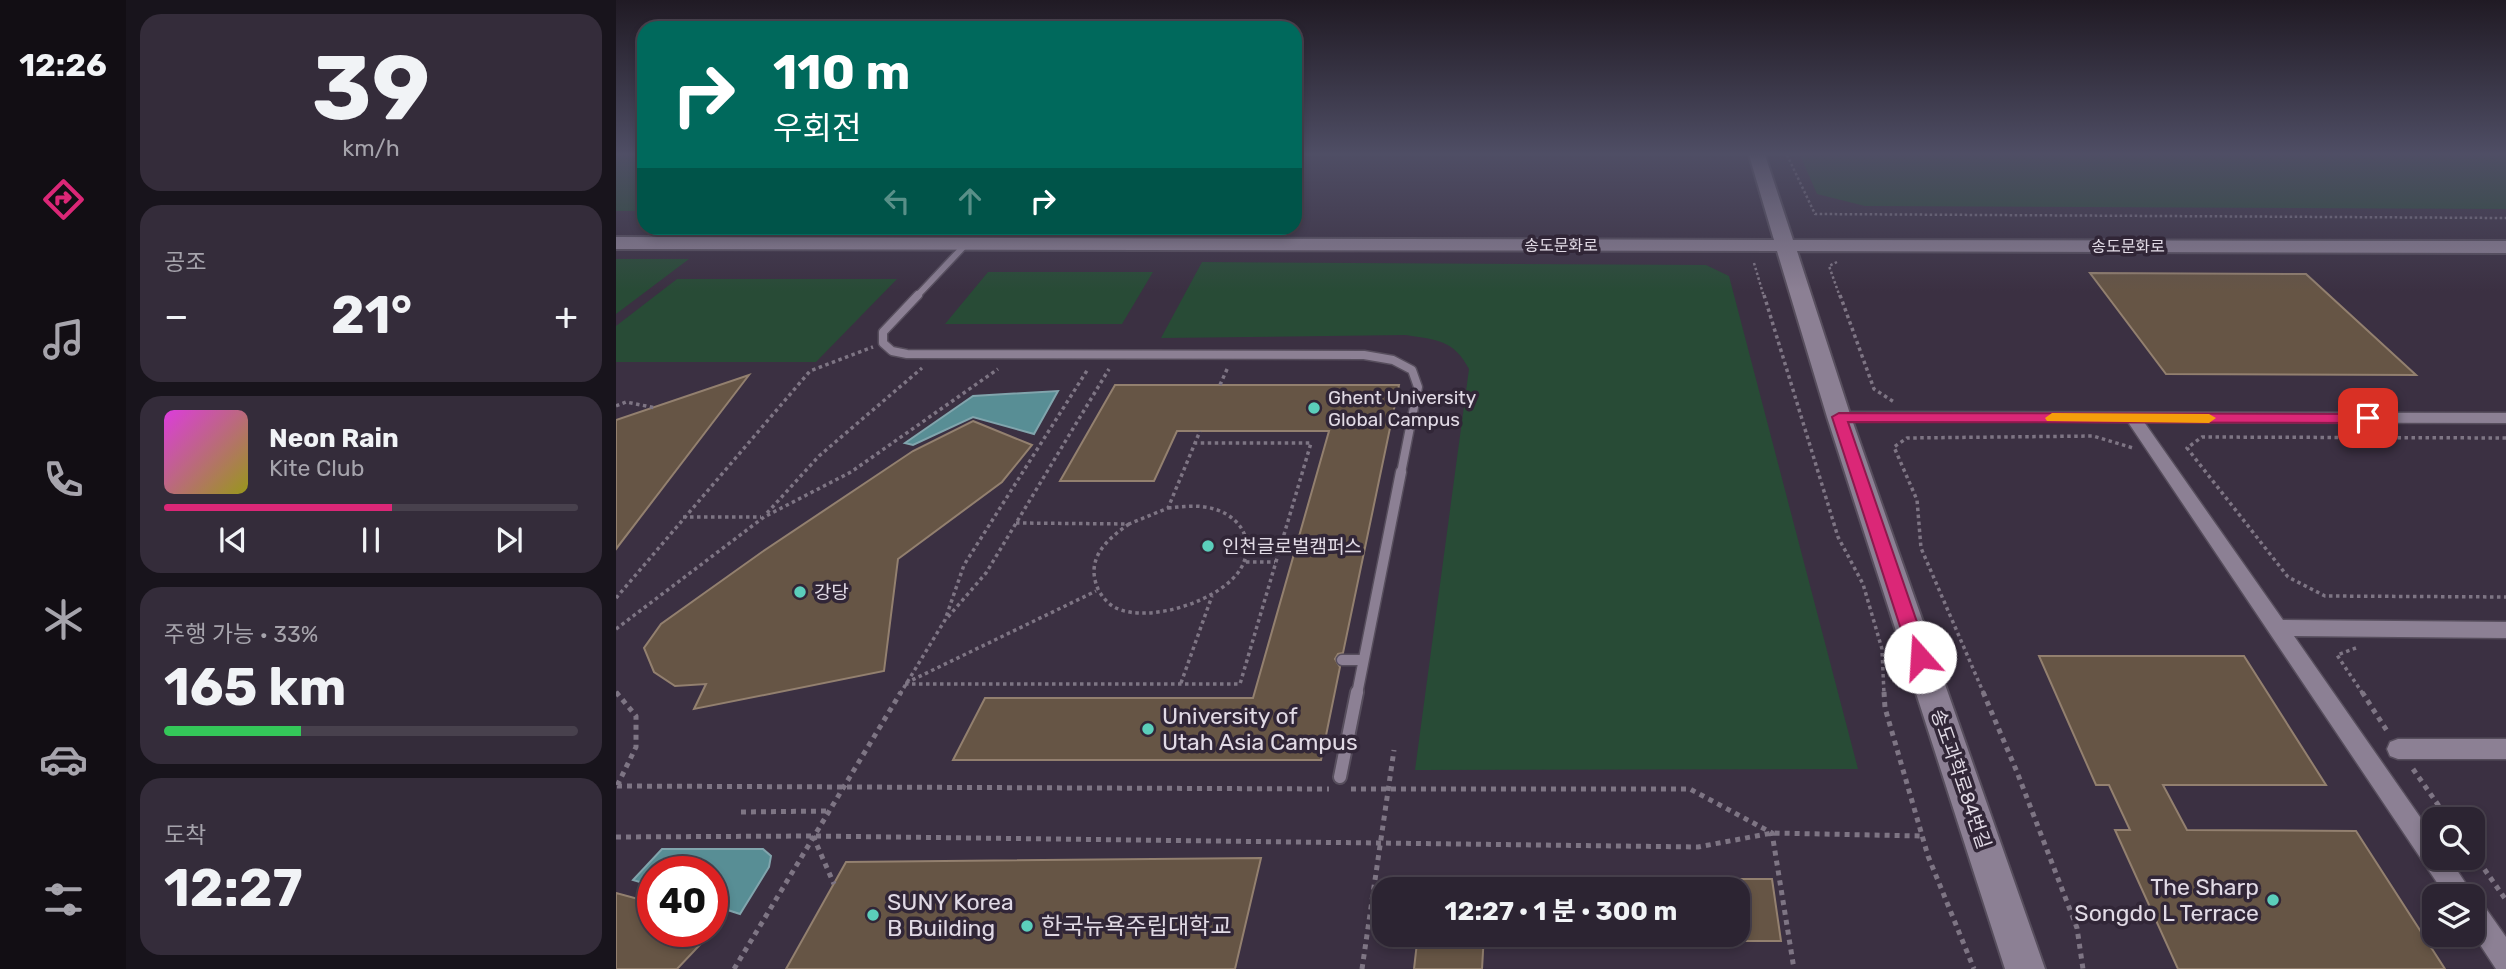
<!DOCTYPE html>
<html lang="ko">
<meta charset="utf-8">
<style>
body{margin:0;font-family:Rubik,"Noto Sans KR",sans-serif;background:#342c3a;color:#f1f3f6;height:100vh;display:flex;flex-direction:column;font-size:26px;white-space:nowrap}
*{box-sizing:border-box;margin:0}
p{font-size:23px;color:#a6a4ac}
.icon{flex:none;width:38px;height:38px;fill:none;stroke:currentColor;stroke-width:2;stroke-linecap:round;stroke-linejoin:round}
.map{position:relative;flex:1;overflow:hidden}
.drawer{display:flex;flex-direction:column;gap:14px;padding:14px;background:#18141c;width:490px}
.drawer>*{flex:none}
.top-card{position:absolute;left:21px;top:21px;width:665px;height:214px;border-radius:21px;box-shadow:0 4px 10px #0003,0 0 0 2px #48414d;background:#00695c;color:#fff;overflow:hidden}
.fabs{position:absolute;left:1806px;top:807px;display:grid;gap:14px}
.fabs a{display:grid;place-items:center;width:63px;height:63px;border-radius:14px;background:#2c2432;box-shadow:0 4px 10px #0003,0 0 0 2px #48414d;font-size:35px}
.speed{position:absolute;left:21px;top:856px;display:flex;gap:14px;font-size:35px;font-weight:700;text-align:center}
.speed>*{display:grid;place-content:center;width:91px;height:91px;border-radius:50%;background:#2c2432;box-shadow:0 4px 10px #0003,0 0 0 2px #48414d;line-height:1}
.speed .limit{border:10px solid #d22;background:#fff;color:#111}
.pin{position:absolute;display:grid;place-items:center;width:60px;height:60px;color:#fff;margin:-30px;border-radius:14px;box-shadow:0 4px 10px #0006}
.me{position:absolute;width:77px;margin:-38px;rotate:341deg;stroke-linejoin:round;filter:drop-shadow(0 0 5px #0008)}
.turn{display:flex;align-items:center;gap:24px;height:147px;padding:0 21px;font-size:32px}
.turn .icon{width:91px;height:91px;stroke-width:2.5}
.turn b{display:block;font-size:49px;line-height:60px}
.lanes{display:flex;align-items:center;height:66px;padding:0 21px;background:#0003;justify-content:center;gap:35px;direction:ltr}
.lanes .off{opacity:.35}
.big{font-size:52px;font-weight:700;line-height:1.1}
.drawer .tile{flex:1;display:flex;flex-direction:column;justify-content:center;gap:10px;min-width:0;padding:0 24px;border-radius:21px;background:#342c3a}
.drawer .dial{align-items:center;gap:0}
.dial b{font-size:91px;line-height:1}
.song{display:flex;align-items:center;gap:21px}
.cover{width:84px;height:84px;border-radius:10px;background:linear-gradient(135deg,hsl(300 70% 55%),hsl(60 70% 35%))}
.played{height:7px;border-radius:4px;background:linear-gradient(90deg,#db2777 55%,#48414d 55%)}
.keys{display:flex;justify-content:space-around;direction:ltr}
.heat{display:flex;justify-content:space-between;align-items:center;font-size:38px;direction:ltr}
.charge{height:10px;border-radius:5px;background:linear-gradient(90deg,#34c759 33%,#48414d 0)}
.trip{position:absolute;left:756px;top:877px;width:378px;height:70px;border-radius:21px;background:#2c2432;box-shadow:0 4px 10px #0003,0 0 0 2px #48414d;font-weight:700;line-height:70px;text-align:center}
main{display:flex;flex:1;min-height:0}
.dock{display:flex;flex-direction:column;width:126px;justify-content:space-around;align-items:center;background:#120e14;color:#a6a4ac}
.dock .icon{width:49px;height:49px}
.dock .selected{color:#db2777}
.dock b{font-size:32px;color:#f1f3f6}
.map>svg:first-child{display:block}
.green{fill:#284b36}
.water{fill:#588e95;stroke:#81a5ad;stroke-width:2}
.building{fill:#665545;stroke:#93806f;stroke-width:2}
.lines{fill:none;stroke-linecap:round;stroke-linejoin:round}
.lane-far3-casing{stroke:#574e5d;stroke-width:9}
.lane-far2-casing{stroke:#574e5d;stroke-width:11}
.lane-far1-casing{stroke:#574e5d;stroke-width:13}
.lane-casing{stroke:#574e5d;stroke-width:16}
.street-casing{stroke:#574e5d;stroke-width:3}
.secondary-casing{stroke:#574e5d;stroke-width:4}
.path-far2{stroke:#7e7584;stroke-width:2.5;stroke-dasharray:2.5 2.5;stroke-linecap:butt}
.path-far1{stroke:#7e7584;stroke-width:3.5;stroke-dasharray:3.5 3.5;stroke-linecap:butt}
.path{stroke:#7e7584;stroke-width:5;stroke-dasharray:5 5;stroke-linecap:butt}
.lane-far3{stroke:#8c8094;stroke-width:6}
.lane-far2{stroke:#8c8094;stroke-width:8}
.lane-far1{stroke:#8c8094;stroke-width:10}
.lane{stroke:#8c8094;stroke-width:12}
.street{fill:#8c8094;fill-rule:evenodd}
.secondary{fill:#8c8094;fill-rule:evenodd}
.route{fill:#db2777;stroke:#8e194d;stroke-width:2}
.slow{fill:#f59e0b}
.poi-dot{fill:#5bcebb;stroke:#312637;stroke-width:2.5}
.labels{text-anchor:middle;dominant-baseline:central;stroke-width:7;stroke-linejoin:round;paint-order:stroke}
.far-street-label{font-size:16px;fill:#e1dae5;stroke:#312637}
.poi-label{font-size:19px;fill:#e1dae5;stroke:#312637;text-anchor:start}
.street-label{font-size:19px;fill:#e1dae5;stroke:#312637}
.near-poi-label{font-size:23px;fill:#e1dae5;stroke:#312637;text-anchor:start}
</style>
<main>
<nav class="dock">
<b>12:26</b>
<svg class="icon selected" aria-label="directions" viewBox="0 0 24 24"><path d="M12 3l9 9-9 9-9-9zM9 14v-3h6M13 9l2 2-2 2"/></svg>
<svg class="icon" aria-label="music" viewBox="0 0 24 24"><path d="M9 18V5l10-2v13"/><circle cx="6" cy="18" r="3"/><circle cx="16" cy="16" r="3"/></svg>
<svg class="icon" aria-label="phone" viewBox="0 0 24 24"><path d="M5 4h4l2 5-3 2q2 4 5 5l2-3 5 2v4C11 20 4 13 5 4z"/></svg>
<svg class="icon" aria-label="climate" viewBox="0 0 24 24"><path d="M12 3v18M4 7l16 10M4 17L20 7"/></svg>
<svg class="icon" aria-label="car" viewBox="0 0 24 24"><path d="M5 17H2v-5l4-1 3-4h7l3 4 3 1v5h-3M9 17h6M6 11h13"/><circle cx="7" cy="17" r="2"/><circle cx="17" cy="17" r="2"/></svg>
<svg class="icon" aria-label="filters" viewBox="0 0 24 24"><path d="M4 7h16M4 17h16"/><circle cx="9" cy="7" r="2"/><circle cx="15" cy="17" r="2"/></svg>
</nav>
<section class="drawer">
<div class="tile dial"><b>39</b><p>km/h</p></div>
<div class="tile"><p>공조</p>
<div class="heat"><a>−</a><b class="big">21°</b><a>+</a></div>
</div>
<div class="tile">
<div class="song"><i class="cover"></i><div><b>Neon Rain</b><p>Kite Club</p></div></div>
<div class="played"></div>
<div class="keys"><svg class="icon" aria-label="previous" viewBox="0 0 24 24"><path d="M18 5L8 12l10 7zM5 5v14"/></svg><svg class="icon" aria-label="pause" viewBox="0 0 24 24"><path d="M8 5v14M16 5v14"/></svg><svg class="icon" aria-label="next" viewBox="0 0 24 24"><path d="M6 5l10 7-10 7zM19 5v14"/></svg></div>
</div>
<div class="tile"><p>주행 가능 · 33%</p><b class="big">165 km</b><div class="charge"></div></div>
<div class="tile"><p>도착</p><b class="big">12:27</b></div>
</section>
<div class="map">
<svg width="1890" height="969" viewBox="0 0 1890 969">
<rect width="100%" height="100%" fill="#3b3042"/>
<path class="green" d="M0,155H28V211H0Z
M1184,155H1890V209L1249,206L1201,194Z
M0,259H73L0,314Z
M586,262L1090,265L1113,276L1242,769L799,770L853,369C838,340 821,340 790,335L545,338Z
M372,272H537L506,324H329Z
M61,279H281L200,362H0V326Z"/>
<path class="water" d="M442,391L418,434L357,417L297,445L289,443L357,396Z
M46,849H147L155,856L153,867L124,914L96,905V872H37V886L17,880Z"/>
<path class="building" d="M1474,273L1690,274L1800,375L1550,374Z
M133,375L0,549V420Z
M499,385H783L727,653L722,654L719,659L724,667L705,760H337L369,698H637L713,431H561L538,481H444Z
M357,421L416,445L386,482L282,559L268,671L78,709L90,684L59,686L38,672L28,648L45,624L146,552L297,451Z
M1423,656H1628L1710,785H1547L1571,830L1740,831L1829,969H1562L1499,830H1514L1493,785H1480Z
M645,858L619,969H170L230,862Z
M1122,879H1156L1165,941H1122Z
M0,893L37,903V931H97L61,969H0Z
M802,934H868L866,969H798Z"/>
<g class="lines">
<g class="lane-far3-casing">
<path id="lane-far3" d="M300,297L350,244"/>
</g>
<g class="lane-far2-casing">
<path id="lane-far2" d="M302,295L267,332V343L276,351L291,354L748,355L777,360L796,370L802,387L785,473"/>
</g>
<g class="lane-far1-casing">
<path id="lane-far1" d="M726,660H747
M741,694L785,472"/>
</g>
<g class="lane-casing">
<path id="lane" d="M724,777L741,692"/>
</g>
<g class="street-casing">
<path id="street" d="M1223,412L1890,413V423L1528,422L1667,620L1890,622V638L1678,636L1818,837V858H1833L1858,896L1857,898V896H1830L1512,422L1217,420L1215,417L1217,414Z
M1782,739H1890V759H1782L1774,756L1771,749L1774,742Z
M1857,899L1866,903L1890,937V969H1880L1857,934Z"/>
</g>
<g class="secondary-casing">
<path id="secondary" d="M1133,155H1149L1177,240L1890,241V253L1181,251L1235,417L1429,969H1389L1211,417L1161,251L0,249V237L1158,240Z"/>
</g>
<path class="path-far2" d="M1171,155L1199,214L1890,218
M1221,262L1213,266L1224,297
M1138,263L1148,297"/>
<path class="path-far1" d="M1148,295L1222,537L1247,584L1266,649L1268,694
M1224,295L1258,389L1278,402
M604,385L612,367
M0,406L10,402L40,408
M1890,438L1586,437L1571,448L1672,577L1709,596L1890,597
M151,513L203,456L306,368
M67,517H145
M400,523L513,524L552,508L584,431
M513,524C490,540 469,559 482,589C486,597 492,604 500,608C534,624 607,600 625,568C642,538 620,511 589,507C577,505 564,507 552,508
M630,562H659
M0,598L194,371L257,347
M332,617L370,573L493,369
M0,629L148,517L235,472L382,369
M1740,648L1721,655L1747,694
M290,683L480,591
M565,683L596,596
M289,684H624L695,443H579
M0,692L2,694
M284,694L329,620L348,565L472,369
M1368,694L1305,548L1301,500L1278,447L1291,438L1477,436L1517,448"/>
<path class="path" d="M0,692L20,716V747L1,786
M1268,692L1269,708L1312,856L1358,969
M1367,692L1401,772L1461,928L1467,969
M1746,692L1773,734
M1797,769L1832,819
M1,786L713,789
M735,789H1074L1156,833L1178,969
M125,812L212,811
M197,836L218,884
M0,837L197,836L1082,847L1156,833L1306,836
M1857,853L1890,900
M118,969L285,692
M746,969L778,750"/>
<use href="#lane-far3" class="lane-far3"/>
<use href="#lane-far2" class="lane-far2"/>
<use href="#lane-far1" class="lane-far1"/>
<use href="#lane" class="lane"/>
<use href="#street" class="street"/>
<use href="#secondary" class="secondary"/>
</g>
<linearGradient id="sky" x2="0" y2="1"><stop stop-color="#201a24"/><stop offset="0.53" stop-color="#4f4e65"/><stop offset="1" stop-color="#4f4e65" stop-opacity="0"/></linearGradient>
<rect width="1890" height="291" fill="url(#sky)"/>
<path class="route" d="M1223,413L1752,414L1759,418L1752,423L1232,422L1313,657L1310,662L1304,664L1297,662L1294,657L1216,417Z"/>
<path class="slow" d="M1436,413L1593,414L1600,418L1593,423L1431,421L1429,418Z"/>
<g class="poi-dot">
<circle cx="698" cy="408" r="7"/>
<circle cx="592" cy="546" r="7"/>
<circle cx="184" cy="592" r="7"/>
<circle cx="532" cy="729" r="7"/>
<circle cx="1657" cy="900" r="7"/>
<circle cx="257" cy="915" r="7"/>
<circle cx="411" cy="926" r="7"/>
</g>
<g class="labels">
<g class="far-street-label">
<text x="945" y="245">송도문화로</text>
<text x="1512" y="246">송도문화로</text>
</g>
<g class="poi-label">
<text x="712" y="397">Ghent University<tspan x="712" dy="22">Global Campus</tspan></text>
<text x="606" y="546">인천글로벌캠퍼스</text>
<text x="198" y="592">강당</text>
</g>
<g class="street-label">
<text transform="translate(1345 779) rotate(71)">송도과학로84번길</text>
</g>
<g class="near-poi-label">
<text x="546" y="716">University of<tspan x="546" dy="26">Utah Asia Campus</tspan></text>
<text x="1643" y="887" text-anchor="end">The Sharp<tspan x="1643" dy="26">Songdo L Terrace</tspan></text>
<text x="271" y="902">SUNY Korea<tspan x="271" dy="26">B Building</tspan></text>
<text x="425" y="926">한국뉴욕주립대학교</text>
</g>
</g>
</svg>
<div class="fabs">
<a><svg class="icon" aria-label="search" viewBox="0 0 24 24"><circle cx="10" cy="10" r="6"/><path d="M15 15l6 6"/></svg></a>
<a><svg class="icon" aria-label="layers" viewBox="0 0 24 24"><path d="M12 4l9 5-9 5-9-5zM3 14l9 5 9-5"/></svg></a>
</div>
<div class="speed"><div class="limit">40</div></div>
<div class="pin" style="left:1752px;top:418px;background:#d93025"><svg class="icon" aria-label="arrive" viewBox="0 0 24 24"><path d="M6 21V4h12l-3 4 3 4H6"/></svg></div>
<svg class="me" style="left:1304px;top:657px" viewBox="-20 -20 40 40"><circle r="19" fill="#fff"/><path d="M0-13L10 11 0 6-10 11z" fill="#db2777"/></svg>
<div class="trip">12:27 · 1 분 · 300 m</div>
<div class="top-card">
<div class="turn"><svg class="icon" aria-label="right" viewBox="0 0 24 24"><path d="M7 20v-9h11M14 6l5 5-5 5"/></svg><div><b>110 m</b>우회전</div></div>
<div class="lanes"><svg class="icon off" aria-label="left" viewBox="0 0 24 24"><path d="M17 20v-9H6M10 6l-5 5 5 5"/></svg><svg class="icon off" aria-label="ahead" viewBox="0 0 24 24"><path d="M12 20V5M6 11l6-6 6 6"/></svg><svg class="icon" aria-label="right" viewBox="0 0 24 24"><path d="M7 20v-9h11M14 6l5 5-5 5"/></svg></div>
</div>
</div>
</main>
